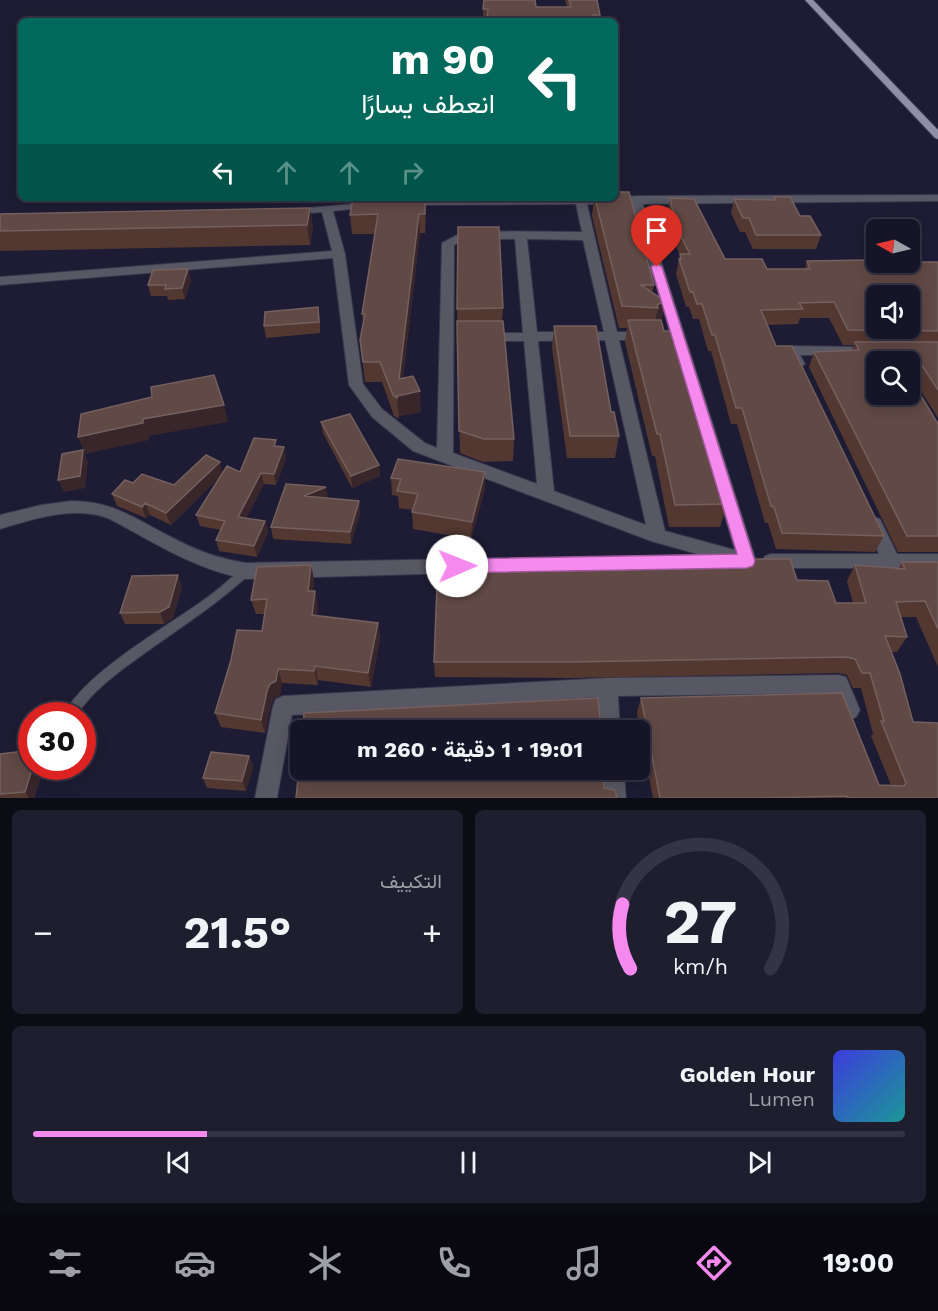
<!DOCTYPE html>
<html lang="ar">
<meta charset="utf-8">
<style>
body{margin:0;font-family:"Work Sans",Vazirmatn,sans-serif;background:#1f1e2f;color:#f1f3f6;direction:rtl;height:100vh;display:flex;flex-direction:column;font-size:22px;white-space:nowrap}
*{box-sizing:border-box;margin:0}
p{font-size:20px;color:#9e9fa7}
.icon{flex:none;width:33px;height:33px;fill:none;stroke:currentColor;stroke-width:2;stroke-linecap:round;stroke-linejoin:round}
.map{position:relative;height:798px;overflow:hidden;direction:ltr}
.details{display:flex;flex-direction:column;gap:12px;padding:12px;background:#0c0c15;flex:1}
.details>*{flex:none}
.banner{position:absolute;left:18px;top:18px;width:600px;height:183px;border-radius:9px;box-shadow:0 3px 15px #0003,0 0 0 2px #353444;direction:rtl;background:#00695c;color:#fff;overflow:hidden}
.needle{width:39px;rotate:278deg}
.tools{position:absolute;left:866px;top:219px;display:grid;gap:12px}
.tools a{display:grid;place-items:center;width:54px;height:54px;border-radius:9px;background:#161527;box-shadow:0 3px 15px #0003,0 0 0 2px #353444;font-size:30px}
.speed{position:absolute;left:18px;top:702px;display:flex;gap:12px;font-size:30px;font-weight:700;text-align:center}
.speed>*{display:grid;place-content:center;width:78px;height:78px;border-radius:50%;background:#161527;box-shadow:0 3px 15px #0003,0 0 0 2px #353444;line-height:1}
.speed .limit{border:9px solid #d22;background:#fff;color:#111}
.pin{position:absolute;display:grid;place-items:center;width:51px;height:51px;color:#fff;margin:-62px -26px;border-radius:50% 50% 50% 0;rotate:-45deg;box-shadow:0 0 6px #0007}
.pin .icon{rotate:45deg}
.me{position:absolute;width:66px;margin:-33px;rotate:89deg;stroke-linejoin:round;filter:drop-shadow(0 0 4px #0008)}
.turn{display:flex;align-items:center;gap:21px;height:126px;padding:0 24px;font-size:27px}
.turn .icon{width:78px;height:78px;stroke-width:2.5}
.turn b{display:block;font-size:42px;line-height:51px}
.lanes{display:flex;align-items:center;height:57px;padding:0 24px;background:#0003;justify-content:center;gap:30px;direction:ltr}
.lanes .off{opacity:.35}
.big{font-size:45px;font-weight:700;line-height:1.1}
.details .card{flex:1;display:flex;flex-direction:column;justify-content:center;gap:9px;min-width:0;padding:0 21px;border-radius:9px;background:#1f1e2f}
.details .dial{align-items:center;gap:0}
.dial svg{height:156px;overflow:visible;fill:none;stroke:#353444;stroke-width:7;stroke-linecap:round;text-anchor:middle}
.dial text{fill:#f1f3f6;stroke:none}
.song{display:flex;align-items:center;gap:18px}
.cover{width:72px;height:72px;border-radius:9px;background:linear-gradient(135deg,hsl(240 70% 55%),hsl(180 70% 35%))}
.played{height:6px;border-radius:3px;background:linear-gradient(90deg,#f589ee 20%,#353444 20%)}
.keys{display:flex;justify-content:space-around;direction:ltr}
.heat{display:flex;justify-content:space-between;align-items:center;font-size:33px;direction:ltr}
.details .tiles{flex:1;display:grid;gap:12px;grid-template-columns:1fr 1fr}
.card:last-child{grid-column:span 2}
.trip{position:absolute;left:290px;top:720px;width:360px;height:60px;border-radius:9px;background:#161527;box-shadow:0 3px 15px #0003,0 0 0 2px #353444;font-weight:700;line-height:60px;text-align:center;direction:rtl}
.menu{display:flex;height:96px;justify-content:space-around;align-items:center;background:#090810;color:#9e9fa7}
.menu .icon{width:42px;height:42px}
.menu .on{color:#f589ee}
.menu b{font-size:27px;color:#f1f3f6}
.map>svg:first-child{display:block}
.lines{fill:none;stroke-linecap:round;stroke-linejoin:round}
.lane-casing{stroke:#38364d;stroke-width:2}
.street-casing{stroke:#38364d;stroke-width:2}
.primary-casing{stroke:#38364d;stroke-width:2}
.lane{fill:#585764;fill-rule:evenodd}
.street{fill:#585764;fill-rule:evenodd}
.primary{fill:#918ea9;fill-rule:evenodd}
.wall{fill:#533831}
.shaded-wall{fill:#38262a}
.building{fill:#614945;stroke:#74605f;stroke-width:1.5;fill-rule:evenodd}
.route{fill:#f589ee;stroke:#9f599b;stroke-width:1.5}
</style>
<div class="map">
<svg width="938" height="798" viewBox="0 0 938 798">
<rect width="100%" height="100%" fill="#1e1c34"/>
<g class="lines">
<g class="lane-casing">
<path id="lane" d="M246,567L250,568L251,571L250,574C218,603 183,626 149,650C123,669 94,688 76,716H63C83,675 158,632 195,606C212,595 227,582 242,568Z"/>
</g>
<g class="street-casing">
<path id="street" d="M938,195V201L643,204L756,561L753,566L747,568L651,541L413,451L372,417L349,385L333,258L0,285V277L332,251L322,212L290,215L286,214V210L375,202V206L371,207L333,211L345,254L363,384L382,409L425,443L437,448L442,243L465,231L582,232L576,204L407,205L403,204V200L615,198L636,196ZM587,204H632L735,550L665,531L619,340H645L652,336L645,332H617ZM467,239H515L523,333H486L479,337L486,341H524L537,484L453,453L454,245ZM527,239L583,240L604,332H537ZM605,340L646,525L554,491L538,341Z
M791,346L860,347L867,351L860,355H800L805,364L798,369L793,367L784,350Z
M71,501C114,501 135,519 171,537C195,550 219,559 246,563L459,559L465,561L468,566L465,571L459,573L246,579C195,569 156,544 112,520C78,504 33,519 0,529V515L41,505Z
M874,517L880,519L897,554H938V568H771L765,566L762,561L765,556L771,554H879L865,524L868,519Z
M839,675L846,677L860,710L856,717L849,720L842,717L832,693L618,696L620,730H600L597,697L292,715L277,798H255L273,706L276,699L283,696L607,678Z
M602,770H624L626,798H604Z"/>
</g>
<g class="primary-casing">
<path id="primary" d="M805,0H813L938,130V139L935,138Z"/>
</g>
<use href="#lane" class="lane"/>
<use href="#street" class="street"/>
<use href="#primary" class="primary"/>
</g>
<path class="wall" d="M565,0H597L600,15L599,21H487V18H483V9L567,7Z
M774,197L800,216L821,235L816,249H753L745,232H740L731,213L734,199L773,200Z
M425,198L426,217L425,233H420L403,378L421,412L399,416V419L394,416L382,382H365L360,340L363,321L362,314L375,234H352L350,215Z
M594,198H615L654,285L652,293L665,301L661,322L664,331L727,504L720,527H669L655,456H652L625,342L627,328H619L592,216Z
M670,198L725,259L767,269H805L807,261L871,264L921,262H938V418L916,383L913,382L938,424V552H898L809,367L814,352L852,350L854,345H843L829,318H800L798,324L767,325L776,346L884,536L875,552L776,549L768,523H765L737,424H731L711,351H708L699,319H693L689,307H686L676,274L680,255L674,242L667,213Z
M310,208L313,228L310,245L0,251V214Z
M191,280L185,299L168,300L167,296H151L148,285Z
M503,308L502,321L514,439L513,461L483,462L460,453L457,309Z
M320,318V333L266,338L264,326Z
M554,326L611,412L619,436L615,458H567L552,348Z
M321,422L379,465L380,476L352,488L323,433Z
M278,447L286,458L276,485L264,484L246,518L265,521L268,532L257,557L219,551L216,540L221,530L200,526L196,515L219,477L171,525L150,515L146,518L117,506L112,494L133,483L174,485L223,472H240Z
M485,472V489L471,539L413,529L412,512L413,510L399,508L398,496L392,495L391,478Z
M359,501L360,513L351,544L273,539L271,527Z
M902,562H938V667L916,617H901L907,637L897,652H891L913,722L938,798H653L637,713L641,698L879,785H891L871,736L873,734L861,688H853L847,675L839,673L569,678L435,677L434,662L797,580L836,603H853L847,581L855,565L898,569Z
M311,565L314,580L313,591H315L318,606L316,616L378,623L380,638L371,687L318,680V685L282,683L280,695L274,698L271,705L265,733L221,727L215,713L262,631L265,614H256L251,600Z
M182,587L173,618L164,624H125L120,613Z
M0,754L32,766H44L34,798H0Z
M249,756L253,767L246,791L207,788L203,778Z"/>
<path class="shaded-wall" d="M425,198L426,217L425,233Z
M310,208L313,228L310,245L307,225Z
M419,214L420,233L401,395L420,391L421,412L399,416V419L397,398Z
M188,269L191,280L185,299L182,288Z
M665,301L661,323L654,326L658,308L657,305Z
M224,405L228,422L149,436V440L85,454L78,437L143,419Z
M284,447L286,458L276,485L274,474Z
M83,450L88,462L85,488L64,492L58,480Z
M220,462L223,474L171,525L166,513Z
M379,465L380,476L352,488L351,476Z
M485,472V489L471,539L472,522Z
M261,473L264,484L241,528L238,517Z
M326,487L328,498L304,496Z
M359,501L360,513L351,544L350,532Z
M145,503L150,515L146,518L142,507Z
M265,521L268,532L257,557L254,546Z
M311,565L314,580L311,606L308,591Z
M178,575L182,587L173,618L164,624L160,612Z
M315,591L318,606L315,630L312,615Z
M378,623L380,638L371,687L368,673Z
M315,666L318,680V685L314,671Z
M278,669L282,683L280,695L274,698L271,705L265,733L261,720L267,691Z
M249,756L253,767L246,791L242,781Z
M33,766H44L34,798H29L25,792Z"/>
<path class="building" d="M484,0H535L536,7H571L569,0H597L600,15H593L595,20H592L593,21H487L488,9H483Z
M615,192H629L654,285H641L665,301L657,305L658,308L622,306L595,198H615Z
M774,197H790L800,216H810L821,235H756L749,218H743L734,199L776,200Z
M353,198H425V214H419L399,379L413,376L420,391L397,396V398L393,395L380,362H363L360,340L365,314H362L378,214L350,215Z
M670,198L694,199L725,259H762L767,269H810L807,261L868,260L871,264L907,263L906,262H909V256H917L921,262H938V331L848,330L834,302L799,303L803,309L761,310L776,346H792L884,536L782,533L774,507L771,506L742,408H736L715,335H712L702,304H697L693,292H690L679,259H681L680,254H690L676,227ZM876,296H909V328H876Z
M310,208L307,225L0,231V214Z
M458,227H499L503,308L457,309Z
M188,269L182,288L165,289L166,285H148L153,270Z
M318,307L319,322L264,326L265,312Z
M628,320H661L664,331H672L727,504L675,505L660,434H657Z
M457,321H503L514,439H484L459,431Z
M554,326H596L611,412H614L619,436H570Z
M855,342H938V390L923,367L915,364L914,376L911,379L938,424V536H907L814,352L859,350ZM876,362H909V394H876Z
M214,375L224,405L143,419V423L78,437L81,414L152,397L151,387Z
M350,414L379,465L351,476L321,422Z
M254,438L276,440L274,446L284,447L274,474L261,473L238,517L265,521L254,546L216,540L225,521L196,515L227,466L240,472Z
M83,450L80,476L58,480L62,454Z
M206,455L220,462L166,513L145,503L142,507L112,494L125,480L133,483L142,474L174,485Z
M398,459L485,472L472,522L412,512L418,494L397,491L401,479L391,478Z
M286,484L326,487L304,496L359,501L350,532L271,527Z
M790,559L797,580L828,581L836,603H866L855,565L905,569L902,562H938V629L925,601L896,602L907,637L885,636L900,674L913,722L938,723V798H848L847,796L765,798H660L641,698L842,693L879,785L904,786L906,783L881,721H884L870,673H862L855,659L847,657L572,662H434L438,560Z
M311,565L308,591H315L312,615L378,623L368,673L315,666L314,671L278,669L276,681L270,684L267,691L261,720L215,713L231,660L237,630L262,631L267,599L251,600L257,567Z
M178,575L169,607L160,612L120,613L132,576Z
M598,698L600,719L603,722L605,730H303L304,713Z
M32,750V766H33L25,792L0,794V754Z
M211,752L249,756L242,781L203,778Z
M300,759V770H603L604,788L615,790L617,798H296Z"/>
<path class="route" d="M657,263L662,267L755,561L753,566L747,568L457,573L451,571L448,566L451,561L457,559L737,554L651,267Z"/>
</svg>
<div class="tools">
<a><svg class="needle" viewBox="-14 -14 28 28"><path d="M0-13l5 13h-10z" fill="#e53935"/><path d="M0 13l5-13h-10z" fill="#9e9fa7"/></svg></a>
<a><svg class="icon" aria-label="sound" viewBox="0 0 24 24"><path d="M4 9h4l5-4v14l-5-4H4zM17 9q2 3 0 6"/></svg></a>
<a><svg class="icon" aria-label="search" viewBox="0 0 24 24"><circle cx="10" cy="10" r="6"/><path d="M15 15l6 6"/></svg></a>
</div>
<div class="speed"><div class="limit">30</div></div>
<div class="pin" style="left:657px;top:267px;background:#d93025"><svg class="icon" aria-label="arrive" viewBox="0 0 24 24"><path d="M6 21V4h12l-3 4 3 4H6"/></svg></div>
<svg class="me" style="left:457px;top:566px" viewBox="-20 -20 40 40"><circle r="19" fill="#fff"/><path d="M0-13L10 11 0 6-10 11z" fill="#f589ee"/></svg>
<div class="trip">19:01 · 1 دقيقة · 260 m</div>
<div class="banner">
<div class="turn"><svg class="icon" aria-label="left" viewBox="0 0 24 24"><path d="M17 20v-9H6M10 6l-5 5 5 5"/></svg><div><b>90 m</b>انعطف يسارًا</div></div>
<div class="lanes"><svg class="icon" aria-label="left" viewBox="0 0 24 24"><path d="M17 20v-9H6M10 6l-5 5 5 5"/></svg><svg class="icon off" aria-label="ahead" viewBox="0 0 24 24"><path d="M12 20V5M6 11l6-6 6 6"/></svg><svg class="icon off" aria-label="ahead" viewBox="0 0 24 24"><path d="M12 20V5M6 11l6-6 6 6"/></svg><svg class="icon off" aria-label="right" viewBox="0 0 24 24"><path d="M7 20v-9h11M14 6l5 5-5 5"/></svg></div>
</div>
</div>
<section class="details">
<div class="tiles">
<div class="card dial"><svg viewBox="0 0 100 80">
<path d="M14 69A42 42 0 1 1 86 69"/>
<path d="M14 69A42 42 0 0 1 10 36" stroke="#f589ee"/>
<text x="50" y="56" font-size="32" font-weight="700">27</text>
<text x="50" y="72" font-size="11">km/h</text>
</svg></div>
<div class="card"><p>التكييف</p>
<div class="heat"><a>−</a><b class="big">21.5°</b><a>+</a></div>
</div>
<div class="card">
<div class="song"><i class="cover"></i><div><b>Golden Hour</b><p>Lumen</p></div></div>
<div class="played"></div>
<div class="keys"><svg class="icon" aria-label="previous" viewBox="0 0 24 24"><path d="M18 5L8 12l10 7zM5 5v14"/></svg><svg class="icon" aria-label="pause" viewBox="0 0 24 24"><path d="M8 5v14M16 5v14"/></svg><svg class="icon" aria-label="next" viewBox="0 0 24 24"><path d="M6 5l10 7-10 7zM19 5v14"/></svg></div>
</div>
</div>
</section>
<nav class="menu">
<b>19:00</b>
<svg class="icon on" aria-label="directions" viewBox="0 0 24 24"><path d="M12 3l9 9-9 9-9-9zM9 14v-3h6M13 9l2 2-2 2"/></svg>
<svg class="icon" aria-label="music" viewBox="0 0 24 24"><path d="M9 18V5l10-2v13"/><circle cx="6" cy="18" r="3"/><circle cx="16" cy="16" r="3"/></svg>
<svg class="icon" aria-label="phone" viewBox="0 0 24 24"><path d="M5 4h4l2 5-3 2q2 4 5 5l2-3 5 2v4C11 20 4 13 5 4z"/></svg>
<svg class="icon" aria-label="climate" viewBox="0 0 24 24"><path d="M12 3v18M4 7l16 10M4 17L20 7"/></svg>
<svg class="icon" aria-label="car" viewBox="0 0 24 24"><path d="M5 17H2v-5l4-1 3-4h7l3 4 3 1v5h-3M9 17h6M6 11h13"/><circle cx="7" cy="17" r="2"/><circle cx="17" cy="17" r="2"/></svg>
<svg class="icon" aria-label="filters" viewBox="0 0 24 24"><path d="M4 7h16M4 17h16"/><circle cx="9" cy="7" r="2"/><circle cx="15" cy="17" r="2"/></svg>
</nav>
